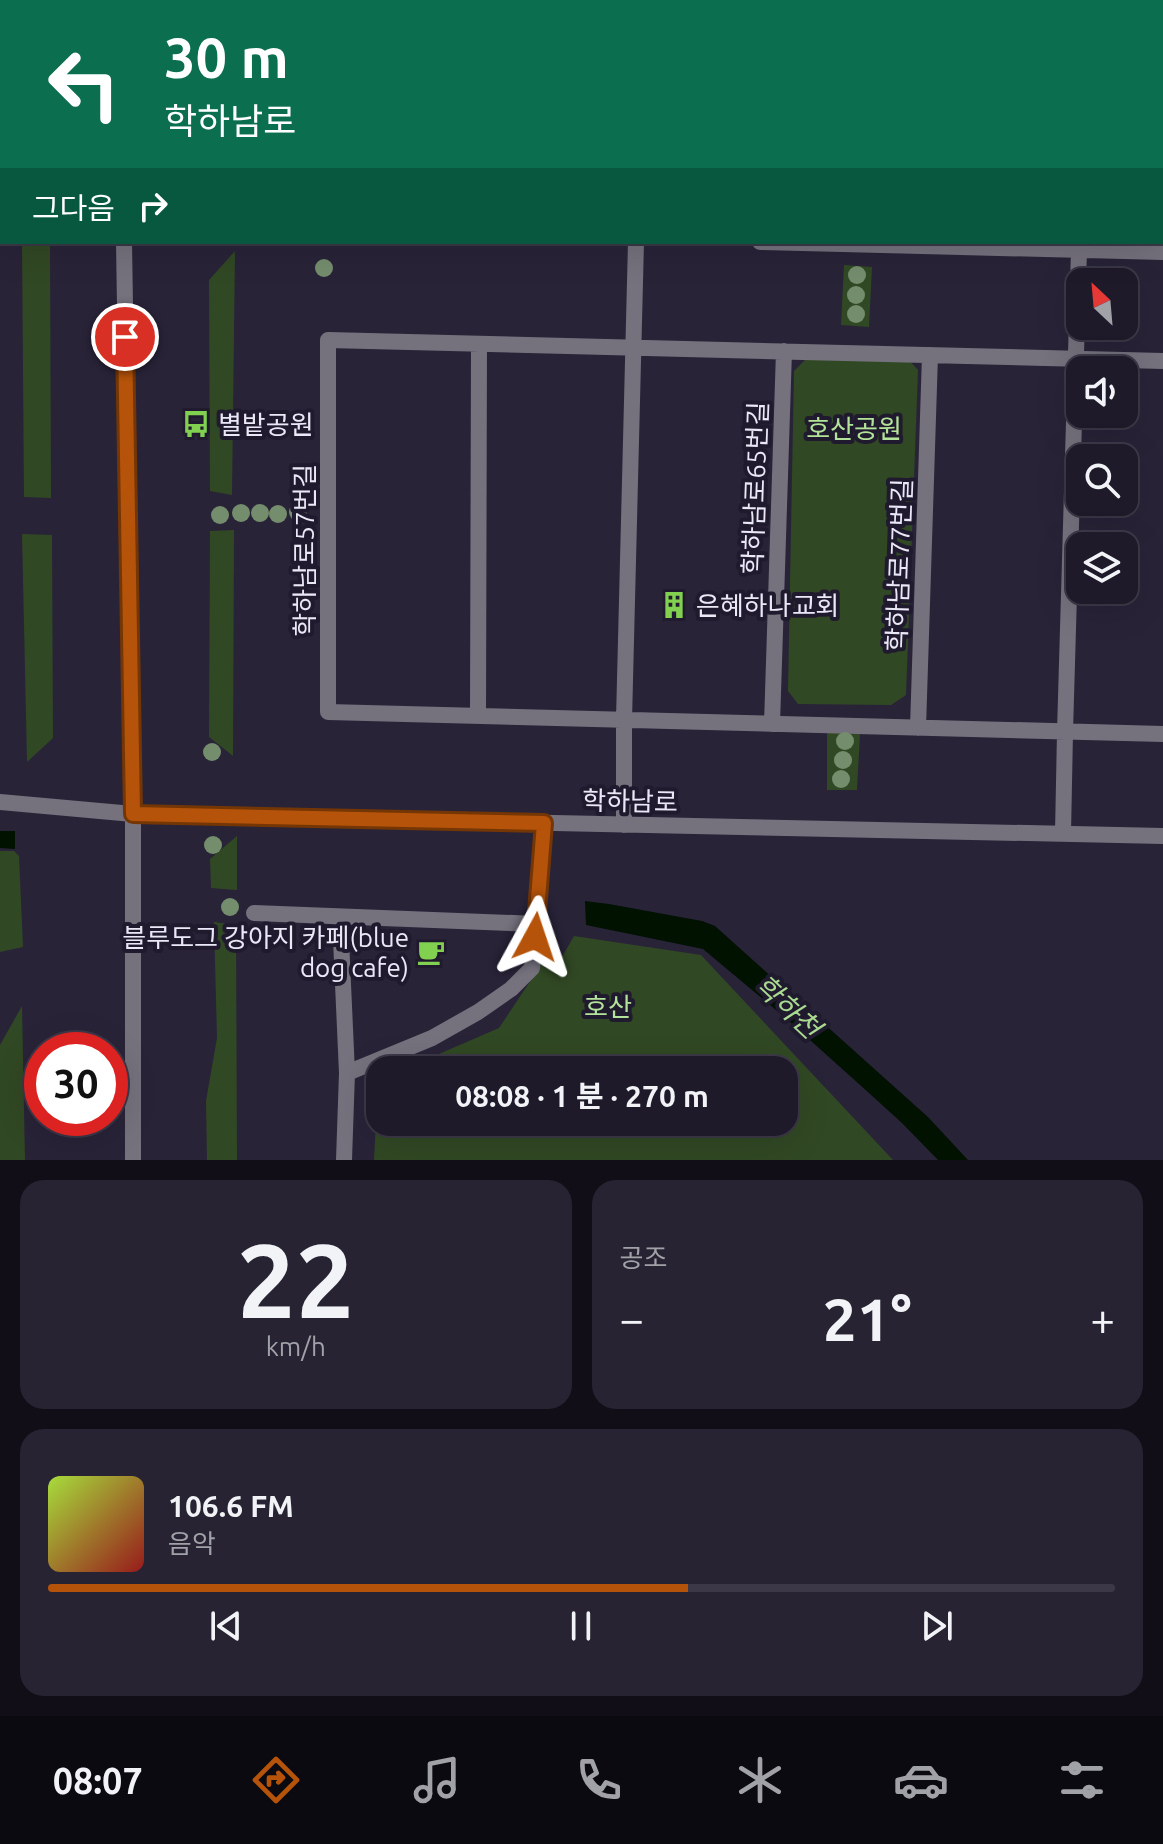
<!DOCTYPE html>
<html lang="ko">
<meta charset="utf-8">
<style>
body{margin:0;font-family:Ubuntu,"Noto Sans KR",sans-serif;background:#272332;color:#f1f3f6;height:100vh;display:flex;flex-direction:column;font-size:30px;white-space:nowrap}
*{box-sizing:border-box;margin:0}
p{font-size:26px;color:#a1a1a8}
.icon{flex:none;width:44px;height:44px;fill:none;stroke:currentColor;stroke-width:2;stroke-linecap:round;stroke-linejoin:round}
.map{position:relative;height:1160px;overflow:hidden}
.drawer{display:flex;flex-direction:column;gap:20px;padding:20px;background:#110e17;flex:1}
.drawer>*{flex:none}
.top-card{position:absolute;left:0px;top:0px;width:1164px;height:244px;box-shadow:0 8px 32px #0002,0 0 0 2px #3c3847;background:#0b6e4f;color:#fff;overflow:hidden}
.needle{width:52px;rotate:334deg}
.tools{position:absolute;left:1066px;top:268px;display:grid;gap:16px}
.tools a{display:grid;place-items:center;width:72px;height:72px;border-radius:16px;background:#1f1a2a;box-shadow:0 8px 32px #0002,0 0 0 2px #3c3847;font-size:40px}
.speed{position:absolute;left:24px;top:1032px;display:flex;gap:16px;font-size:40px;font-weight:700;text-align:center}
.speed>*{display:grid;place-content:center;width:104px;height:104px;border-radius:50%;background:#1f1a2a;box-shadow:0 8px 32px #0002,0 0 0 2px #3c3847;line-height:1}
.speed .limit{border:12px solid #d22;background:#fff;color:#111}
.pin{position:absolute;display:grid;place-items:center;width:68px;height:68px;color:#fff;margin:-34px;border:4px solid #fff;border-radius:50%;box-shadow:0 2px 8px #0007}
.me{position:absolute;width:88px;margin:-44px;rotate:5deg;stroke-linejoin:round;filter:drop-shadow(0 0 6px #0008)}
.turn{display:flex;align-items:center;gap:28px;height:168px;padding:0 32px;font-size:36px}
.turn .icon{width:104px;height:104px;stroke-width:2.5}
.turn b{display:block;font-size:56px;line-height:68px}
.then{display:flex;align-items:center;height:76px;padding:0 32px;background:#0003;gap:16px;font-size:30px}
.big{font-size:60px;font-weight:700;line-height:1.1}
.drawer .widget{flex:1;display:flex;flex-direction:column;justify-content:center;gap:12px;min-width:0;padding:0 28px;border-radius:24px;background:#272332}
.drawer .dial{align-items:center;gap:0}
.dial b{font-size:104px;line-height:1}
.song{display:flex;align-items:center;gap:24px}
.cover{width:96px;height:96px;border-radius:12px;background:linear-gradient(135deg,hsl(80 70% 55%),hsl(0 70% 35%))}
.played{height:8px;border-radius:4px;background:linear-gradient(90deg,#b45309 60%,#3c3847 60%)}
.keys{display:flex;justify-content:space-around;direction:ltr}
.heat{display:flex;justify-content:space-between;align-items:center;font-size:44px;direction:ltr}
.drawer .tiles{flex:1;display:grid;gap:20px;grid-template-columns:1fr 1fr}
.widget:last-child{grid-column:span 2}
.trip{position:absolute;left:366px;top:1056px;width:432px;height:80px;border-radius:24px;background:#1f1a2a;box-shadow:0 8px 32px #0002,0 0 0 2px #3c3847;font-weight:700;line-height:80px;text-align:center}
.dock{display:flex;height:128px;justify-content:space-around;align-items:center;background:#0c0a11;color:#a1a1a8}
.dock .icon{width:56px;height:56px}
.dock .current{color:#b45309}
.dock b{font-size:36px;color:#f1f3f6}
.map>svg:first-child{display:block}
.green{fill:#314824}
.water{fill:#011200}
.lines{fill:none;stroke-linecap:round;stroke-linejoin:round}
.minor{stroke:#75727e;stroke-width:16}
.tertiary{stroke:#75727e;stroke-width:16}
.tree{fill:#748d6d}
.route-casing{stroke:#753606;stroke-width:20}
.route{stroke:#b45309;stroke-width:14}
.labels{text-anchor:middle;dominant-baseline:central;stroke-width:8;stroke-linejoin:round;paint-order:stroke}
.poi-label{font-size:26px;fill:#eae7f6;stroke:#201a2e;text-anchor:start}
.park-label{font-size:26px;fill:#b2e399;stroke:#201a2e}
.street-label{font-size:26px;fill:#eae7f6;stroke:#201a2e}
.water-label{font-size:28px;font-style:italic;fill:#aada91;stroke:#201a2e}
</style>
<div class="map">
<svg width="1163" height="1160" viewBox="0 0 1163 1160">
<rect width="100%" height="100%" fill="#292338"/>
<path class="green" d="M22,242H50L51,498L24,497Z
M235,251L232,495L210,491L209,280Z
M844,265L872,267L869,327L841,325Z
M810,355L907,358L918,370L906,695L891,705L798,704L788,691L794,371Z
M234,530L233,756L209,737L210,531Z
M22,534L52,535L53,738L27,762Z
M827,732L860,734L857,790H827Z
M237,836V890L211,888L210,859Z
M0,851H14L19,856L23,947L0,952Z
M214,922L236,925L237,1160H207L206,1101L217,1038Z
M574,936L701,955L893,1160H374L377,1101L380,1099V1122H784V1070H402L499,1028L551,950L559,962Z
M22,1006L25,1160H0V1045Z"/>
<path class="water" d="M0,831H15V849L0,848Z
M585,901L609,904L702,921L715,926L928,1117L968,1160H938L902,1123L859,1084L782,1015L703,949L586,925Z"/>
<g class="lines">
<path class="minor" d="M308,2L309,0
M451,2V0
M1162,25H1163
M1162,132H1163
M0,186H2
M760,242L1163,252
M1163,361L328,340V712L1163,734
M478,716L479,344
M772,724L784,351
M918,728L930,355
M0,802L133,814L1163,836
M624,825V720L636,242
M1063,834L1065,732L1079,250
M254,913L537,924
M340,917L347,1073L344,1160
M347,1073L432,1038L478,1012L511,989L532,968L537,924L544,823"/>
<path class="tertiary" d="M126,2V0
M124,242L133,814V1160"/>
</g>
<g class="tree">
<circle cx="324" cy="268" r="9"/>
<circle cx="857" cy="275" r="9"/>
<circle cx="856" cy="295" r="9"/>
<circle cx="856" cy="314" r="9"/>
<circle cx="298" cy="512" r="9"/>
<circle cx="241" cy="513" r="9"/>
<circle cx="260" cy="513" r="9"/>
<circle cx="278" cy="514" r="9"/>
<circle cx="220" cy="515" r="9"/>
<circle cx="845" cy="741" r="9"/>
<circle cx="212" cy="752" r="9"/>
<circle cx="843" cy="760" r="9"/>
<circle cx="841" cy="779" r="9"/>
<circle cx="213" cy="845" r="9"/>
<circle cx="230" cy="907" r="9"/>
</g>
<g class="lines">
<g class="route-casing">
<path id="route" d="M125,337L133,814L544,823L535,937"/>
</g>
<use href="#route" class="route"/>
</g>
<defs>
<g id="bus-bare" transform="scale(2.16)"><path d="M-5-6H5V4H4V6H2V4H-2V6H-4V4H-5ZM-3.5-4V0h7V-4ZM-3.5 1.2v1.5H-2V1.2ZM2 1.2v1.5H3.5V1.2Z" fill="#81d050" stroke="#201a2e" stroke-width="2.5" paint-order="stroke"/></g>
<g id="building-bare" transform="scale(2.16)"><path d="M-4-6H4V6H1V3H-1V6H-4ZM-2.5-4.3h1.7v1.8h-1.7ZM.8-4.3h1.7v1.8H.8ZM-2.5-1h1.7V.8h-1.7ZM.8-1h1.7V.8H.8Z" fill="#81d050" stroke="#201a2e" stroke-width="2.5" paint-order="stroke"/></g>
<g id="cafe-bare" transform="scale(2.16)"><path d="M-5.5-4.5H6V0H3Q3 3.5 0 3.5H-2.5Q-5.5 3.5-5.5 0ZM3-3.2v2h1.7v-2ZM-6 4.5H4V6H-6Z" fill="#81d050" stroke="#201a2e" stroke-width="2.5" paint-order="stroke"/></g>
</defs>
<g fill-rule="evenodd">
<use href="#bus-bare" x="196" y="424"/>
<use href="#building-bare" x="674" y="605"/>
<use href="#cafe-bare" x="431" y="952"/>
</g>
<g class="labels">
<g class="poi-label">
<text x="218" y="424">별밭공원</text>
<text x="696" y="605">은혜하나교회</text>
<text x="409" y="937" text-anchor="end">블루도그 강아지 카페(blue<tspan x="409" dy="30">dog cafe)</tspan></text>
</g>
<g class="park-label">
<text x="854" y="428">호산공원</text>
<text x="608" y="1006">호산</text>
</g>
<g class="street-label">
<text transform="translate(755 488) rotate(-88)">학하남로65번길</text>
<text transform="translate(304 550) rotate(-90)">학하남로57번길</text>
<text transform="translate(899 565) rotate(-88)">학하남로77번길</text>
<text transform="translate(630 801) rotate(1)">학하남로</text>
</g>
<g class="water-label">
<text transform="translate(788 1006) rotate(43)">학하천</text>
</g>
</g>
</svg>
<div class="tools">
<a><svg class="needle" viewBox="-14 -14 28 28"><path d="M0-13l5 13h-10z" fill="#e53935"/><path d="M0 13l5-13h-10z" fill="#a1a1a8"/></svg></a>
<a><svg class="icon" aria-label="sound" viewBox="0 0 24 24"><path d="M4 9h4l5-4v14l-5-4H4zM17 9q2 3 0 6"/></svg></a>
<a><svg class="icon" aria-label="search" viewBox="0 0 24 24"><circle cx="10" cy="10" r="6"/><path d="M15 15l6 6"/></svg></a>
<a><svg class="icon" aria-label="layers" viewBox="0 0 24 24"><path d="M12 4l9 5-9 5-9-5zM3 14l9 5 9-5"/></svg></a>
</div>
<div class="speed"><div class="limit">30</div></div>
<div class="pin" style="left:125px;top:337px;background:#d93025"><svg class="icon" aria-label="arrive" viewBox="0 0 24 24"><path d="M6 21V4h12l-3 4 3 4H6"/></svg></div>
<svg class="me" style="left:535px;top:937px" viewBox="-20 -20 40 40"><path d="M0-17L14 15 0 8-14 15z" fill="#b45309" stroke="#fff" stroke-width="4"/></svg>
<div class="trip">08:08 · 1 분 · 270 m</div>
<div class="top-card">
<div class="turn"><svg class="icon" aria-label="left" viewBox="0 0 24 24"><path d="M17 20v-9H6M10 6l-5 5 5 5"/></svg><div><b>30 m</b>학하남로</div></div>
<div class="then">그다음<svg class="icon" aria-label="right" viewBox="0 0 24 24"><path d="M7 20v-9h11M14 6l5 5-5 5"/></svg></div>
</div>
</div>
<section class="drawer">
<div class="tiles">
<div class="widget dial"><b>22</b><p>km/h</p></div>
<div class="widget"><p>공조</p>
<div class="heat"><a>−</a><b class="big">21°</b><a>+</a></div>
</div>
<div class="widget">
<div class="song"><i class="cover"></i><div><b>106.6 FM</b><p>음악</p></div></div>
<div class="played"></div>
<div class="keys"><svg class="icon" aria-label="previous" viewBox="0 0 24 24"><path d="M18 5L8 12l10 7zM5 5v14"/></svg><svg class="icon" aria-label="pause" viewBox="0 0 24 24"><path d="M8 5v14M16 5v14"/></svg><svg class="icon" aria-label="next" viewBox="0 0 24 24"><path d="M6 5l10 7-10 7zM19 5v14"/></svg></div>
</div>
</div>
</section>
<nav class="dock">
<b>08:07</b>
<svg class="icon current" aria-label="directions" viewBox="0 0 24 24"><path d="M12 3l9 9-9 9-9-9zM9 14v-3h6M13 9l2 2-2 2"/></svg>
<svg class="icon" aria-label="music" viewBox="0 0 24 24"><path d="M9 18V5l10-2v13"/><circle cx="6" cy="18" r="3"/><circle cx="16" cy="16" r="3"/></svg>
<svg class="icon" aria-label="phone" viewBox="0 0 24 24"><path d="M5 4h4l2 5-3 2q2 4 5 5l2-3 5 2v4C11 20 4 13 5 4z"/></svg>
<svg class="icon" aria-label="climate" viewBox="0 0 24 24"><path d="M12 3v18M4 7l16 10M4 17L20 7"/></svg>
<svg class="icon" aria-label="car" viewBox="0 0 24 24"><path d="M5 17H2v-5l4-1 3-4h7l3 4 3 1v5h-3M9 17h6M6 11h13"/><circle cx="7" cy="17" r="2"/><circle cx="17" cy="17" r="2"/></svg>
<svg class="icon" aria-label="filters" viewBox="0 0 24 24"><path d="M4 7h16M4 17h16"/><circle cx="9" cy="7" r="2"/><circle cx="15" cy="17" r="2"/></svg>
</nav>
